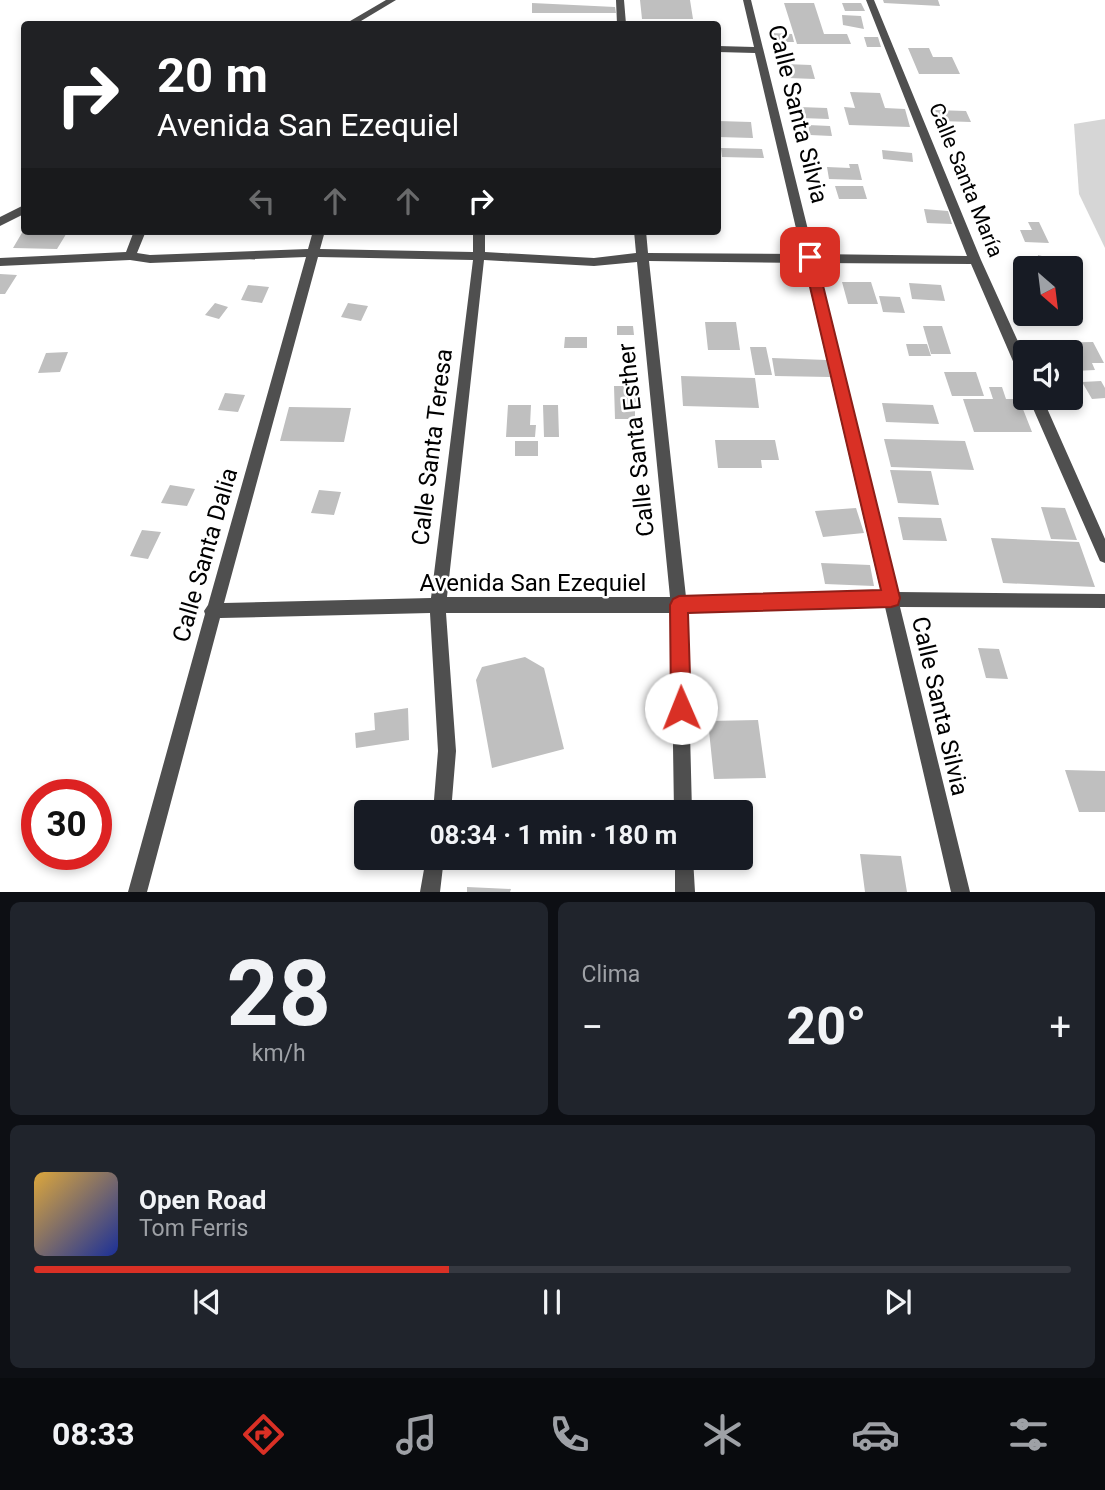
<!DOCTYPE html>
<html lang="es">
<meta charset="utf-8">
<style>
body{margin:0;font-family:Roboto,sans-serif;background:#20242c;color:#f1f3f6;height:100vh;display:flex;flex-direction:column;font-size:26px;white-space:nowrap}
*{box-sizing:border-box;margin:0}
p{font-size:23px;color:#9ea1a6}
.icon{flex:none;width:38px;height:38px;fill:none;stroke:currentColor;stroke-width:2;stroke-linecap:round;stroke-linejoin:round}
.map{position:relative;height:892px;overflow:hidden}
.drawer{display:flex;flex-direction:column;gap:10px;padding:10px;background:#0d0f14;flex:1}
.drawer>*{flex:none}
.hud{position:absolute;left:21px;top:21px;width:700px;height:214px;border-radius:7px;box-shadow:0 4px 10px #0003;background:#202124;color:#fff;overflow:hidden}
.needle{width:46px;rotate:152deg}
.tools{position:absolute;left:1013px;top:256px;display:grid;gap:14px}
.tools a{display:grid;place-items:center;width:70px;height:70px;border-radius:7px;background:#171b24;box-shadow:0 4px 10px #0003;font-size:35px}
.speed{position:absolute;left:21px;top:779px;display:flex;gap:14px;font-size:35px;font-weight:700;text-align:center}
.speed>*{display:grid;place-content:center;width:91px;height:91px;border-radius:50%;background:#171b24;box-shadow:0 4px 10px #0003;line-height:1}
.speed .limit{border:10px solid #d22;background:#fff;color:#111}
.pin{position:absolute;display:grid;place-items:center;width:60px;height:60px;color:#fff;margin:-30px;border-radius:14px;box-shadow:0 4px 10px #0006}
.me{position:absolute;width:77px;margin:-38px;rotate:359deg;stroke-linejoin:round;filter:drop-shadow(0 0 5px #0008)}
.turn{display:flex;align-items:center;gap:24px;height:147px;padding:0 21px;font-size:32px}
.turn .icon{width:91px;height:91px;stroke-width:2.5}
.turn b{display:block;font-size:49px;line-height:60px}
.lanes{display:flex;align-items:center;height:66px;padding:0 21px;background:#0003;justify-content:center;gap:35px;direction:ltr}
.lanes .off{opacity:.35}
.big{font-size:52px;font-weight:700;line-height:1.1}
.drawer .card{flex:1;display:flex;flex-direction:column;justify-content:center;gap:10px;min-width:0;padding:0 24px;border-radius:10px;background:#20242c}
.drawer .dial{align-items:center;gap:0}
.dial b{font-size:91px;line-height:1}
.song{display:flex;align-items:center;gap:21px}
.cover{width:84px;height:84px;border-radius:10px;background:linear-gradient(135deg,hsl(40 70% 55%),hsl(230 70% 35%))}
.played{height:7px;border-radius:4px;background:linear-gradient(90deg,#d93025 40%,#363941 40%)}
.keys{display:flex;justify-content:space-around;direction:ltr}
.heat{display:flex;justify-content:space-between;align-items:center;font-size:38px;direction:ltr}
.drawer .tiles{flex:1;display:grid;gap:10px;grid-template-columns:1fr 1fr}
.card:last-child{grid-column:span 2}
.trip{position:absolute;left:354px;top:800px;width:399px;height:70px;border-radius:7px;background:#171b24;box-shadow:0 4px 10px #0003;font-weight:700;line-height:70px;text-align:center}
.menu{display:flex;height:112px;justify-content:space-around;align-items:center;background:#090b0e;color:#9ea1a6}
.menu .icon{width:49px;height:49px}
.menu .selected{color:#d93025}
.menu b{font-size:32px;color:#f1f3f6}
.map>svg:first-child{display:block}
.green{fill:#d6d6d6}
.building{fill:#bfbfbf}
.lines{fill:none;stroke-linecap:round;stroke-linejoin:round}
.street{fill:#4f4f4f;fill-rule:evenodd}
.route{fill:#d93025;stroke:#8d1f18;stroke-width:2}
.labels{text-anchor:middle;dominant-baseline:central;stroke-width:5;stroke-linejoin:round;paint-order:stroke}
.far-street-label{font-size:21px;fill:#000;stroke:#fff}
.street-label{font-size:24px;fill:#000;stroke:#fff}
</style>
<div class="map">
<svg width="1105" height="892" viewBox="0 0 1105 892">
<rect width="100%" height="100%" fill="#fff"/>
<path class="green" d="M1105,119V248L1079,194L1074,124Z"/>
<path class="building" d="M640,0H690L693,19H642Z
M883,0H938L940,6L884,3Z
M532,3L615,7L616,13H532Z
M784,3H814L824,34H847L851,44H797Z
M842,3H861L865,11H845Z
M842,15L861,16L864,29L843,25Z
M772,33L792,34L794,42H774Z
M864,37H878L881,47H867Z
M908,48H929L933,57H952L960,74H919Z
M785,64L811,65L815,79L788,78Z
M850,92L880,93L885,108L905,109L910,127L849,125L844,107L855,108Z
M799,107L827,108L829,119L801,118Z
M935,110L966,111L971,122L940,121Z
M718,121L751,122L753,138L718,137Z
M808,125L830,126L832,136L810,135Z
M721,148L762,149L764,158L722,157Z
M882,150L912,153L913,162L883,159Z
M849,164H858L862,180L829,179L827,167L850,168Z
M835,186H863L867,199H839Z
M924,209L948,211L952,224L927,223Z
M1028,222H1039L1049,243L1025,242L1020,230H1032Z
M23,231H68L57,249L13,248Z
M1038,255L1062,261V268L1037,265Z
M0,274L17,275L5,294H0Z
M842,282H871L878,304H848Z
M909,283L941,285L945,301L912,299Z
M248,285L269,287L262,303L241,300Z
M879,296L900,297L905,313L883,312Z
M215,303L228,307L219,319L205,315Z
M348,303L368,306L361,321L341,317Z
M705,322H736L740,350H708Z
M617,326H633L634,335H617Z
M923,326H942L951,354H931Z
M565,337H587V348H564Z
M1093,342L1104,363H1092L1095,370L1075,371L1071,367V352H1045L1041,343Z
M906,344H927L931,356H909Z
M750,347H766L772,375H755Z
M68,352L60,372L38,373L46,353Z
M772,358L827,360L830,377L775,376Z
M944,372H976L984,396H952Z
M681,376L755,378L759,408L683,406Z
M1101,381L1105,388V398L1092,399L1082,382Z
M614,386H640L641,403L635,402V419H615Z
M989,387H1002L1006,399H1019L1032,432H974L963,399H993Z
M225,393L245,395L238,412L218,410Z
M882,403L933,405L939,424L886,422Z
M508,405H531L530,425H536L535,437H506Z
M543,405H558L559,437H544Z
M289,407L351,408L344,442L280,441Z
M884,439L965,441L974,470L891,467Z
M715,440H775L779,460H761L762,468H718Z
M515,441H538V456H515Z
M890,470L931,471L939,505L898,503Z
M170,485L195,489L187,506L161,503Z
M319,490L341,492L334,515L311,513Z
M1041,507L1065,508L1077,540L1051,539Z
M856,508L864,533L823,537L815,511Z
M898,517L941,518L947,541L903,540Z
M142,530L161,532L148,559L130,556Z
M991,538L1079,542L1095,587L1003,583Z
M821,563L870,565L874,586L825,584Z
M978,648L999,649L1008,679L986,678Z
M525,657L544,668L564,749L492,768L476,680L482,667Z
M408,708L409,740L356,748L355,733L375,730L374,713Z
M758,720L766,778L714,779L708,721Z
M1065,770L1105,771V812H1079Z
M860,854L901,856L907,892H865Z
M467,887L511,889L510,892H467Z"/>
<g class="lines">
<path class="street" d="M386,0H396L356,24H345Z
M616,0H624L626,24H617Z
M743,0H751L814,254L967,256L866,0H874L981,260L1026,359V380L1019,375L971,264L816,263L897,592L1105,594V608L900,607L970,892H951L885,607L687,612L692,812H674L671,613H446L456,751L451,812H433L438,751L430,613L220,618L147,892H128L205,614L204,611L208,605L306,257L150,263L130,260L0,266V258L126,252L134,231H146L137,253L150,255L308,249L313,231H325L320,249L473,252V231H485V252L594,258L636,253L634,231H646L648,253L802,254L755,53L718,52V46L754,47ZM318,257L473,260L431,598L224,603ZM484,260L594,266L637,262L670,597H447ZM649,261L804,263L881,592L686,597Z
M24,205V214L0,226V217Z
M1028,397H1042L1105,539V563L1100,561Z
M426,858H444L440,892H420Z
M675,858H693L695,892H675Z"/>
</g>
<path class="route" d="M810,253L816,257L900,598L898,605L891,607L688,613L691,708L688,715L681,718L674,715L671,708L670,605L673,599L679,596L881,590L803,257Z"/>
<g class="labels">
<g class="far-street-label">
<text transform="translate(966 180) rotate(68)">Calle Santa María</text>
</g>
<g class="street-label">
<text transform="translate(798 114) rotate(76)">Calle Santa Silvia</text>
<text transform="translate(636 440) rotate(-96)">Calle Santa Esther</text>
<text transform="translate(432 447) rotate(-83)">Calle Santa Teresa</text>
<text transform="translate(205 555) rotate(-74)">Calle Santa Dalia</text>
<text x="533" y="583">Avenida San Ezequiel</text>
<text transform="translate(940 706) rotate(77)">Calle Santa Silvia</text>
</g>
</g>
</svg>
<div class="tools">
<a><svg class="needle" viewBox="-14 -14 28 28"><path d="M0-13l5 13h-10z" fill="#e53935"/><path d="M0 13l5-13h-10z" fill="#9ea1a6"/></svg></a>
<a><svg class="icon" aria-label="sound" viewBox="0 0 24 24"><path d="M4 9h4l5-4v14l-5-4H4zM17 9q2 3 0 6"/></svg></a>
</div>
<div class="speed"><div class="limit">30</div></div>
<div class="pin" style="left:810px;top:257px;background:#d93025"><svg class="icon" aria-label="arrive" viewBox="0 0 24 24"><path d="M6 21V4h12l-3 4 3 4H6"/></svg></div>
<svg class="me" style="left:681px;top:708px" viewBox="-20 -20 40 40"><circle r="19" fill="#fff"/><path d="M0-13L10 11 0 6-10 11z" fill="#d93025"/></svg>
<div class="trip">08:34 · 1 min · 180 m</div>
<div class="hud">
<div class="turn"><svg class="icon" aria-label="right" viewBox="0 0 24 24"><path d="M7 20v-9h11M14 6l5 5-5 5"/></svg><div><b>20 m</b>Avenida San Ezequiel</div></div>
<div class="lanes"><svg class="icon off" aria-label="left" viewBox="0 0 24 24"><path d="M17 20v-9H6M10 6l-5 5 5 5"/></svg><svg class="icon off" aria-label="ahead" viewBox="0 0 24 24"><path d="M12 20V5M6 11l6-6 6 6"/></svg><svg class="icon off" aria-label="ahead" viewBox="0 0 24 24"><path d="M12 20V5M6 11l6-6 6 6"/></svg><svg class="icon" aria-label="right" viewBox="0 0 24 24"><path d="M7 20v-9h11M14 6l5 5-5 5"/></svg></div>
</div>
</div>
<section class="drawer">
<div class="tiles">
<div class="card dial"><b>28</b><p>km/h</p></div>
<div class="card"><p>Clima</p>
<div class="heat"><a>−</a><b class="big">20°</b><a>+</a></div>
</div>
<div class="card">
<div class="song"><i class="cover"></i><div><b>Open Road</b><p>Tom Ferris</p></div></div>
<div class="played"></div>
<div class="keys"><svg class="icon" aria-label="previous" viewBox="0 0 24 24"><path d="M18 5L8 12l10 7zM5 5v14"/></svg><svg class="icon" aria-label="pause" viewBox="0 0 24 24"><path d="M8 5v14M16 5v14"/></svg><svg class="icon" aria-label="next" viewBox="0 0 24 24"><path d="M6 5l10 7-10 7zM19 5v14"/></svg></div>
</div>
</div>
</section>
<nav class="menu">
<b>08:33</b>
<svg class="icon selected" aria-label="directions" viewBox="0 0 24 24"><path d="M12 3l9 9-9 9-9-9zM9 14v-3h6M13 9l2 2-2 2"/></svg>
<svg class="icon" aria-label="music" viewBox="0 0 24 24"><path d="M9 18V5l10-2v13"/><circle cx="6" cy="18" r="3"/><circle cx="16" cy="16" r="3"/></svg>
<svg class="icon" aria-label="phone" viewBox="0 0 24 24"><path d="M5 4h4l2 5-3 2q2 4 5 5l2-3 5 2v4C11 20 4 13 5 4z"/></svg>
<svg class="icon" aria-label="climate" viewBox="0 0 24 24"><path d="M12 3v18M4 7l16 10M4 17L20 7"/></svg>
<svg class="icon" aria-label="car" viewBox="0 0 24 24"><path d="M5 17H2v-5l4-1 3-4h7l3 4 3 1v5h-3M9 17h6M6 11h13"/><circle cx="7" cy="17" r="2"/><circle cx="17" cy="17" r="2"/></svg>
<svg class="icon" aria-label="filters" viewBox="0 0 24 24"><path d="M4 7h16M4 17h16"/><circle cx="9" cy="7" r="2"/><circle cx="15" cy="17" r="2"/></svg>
</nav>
